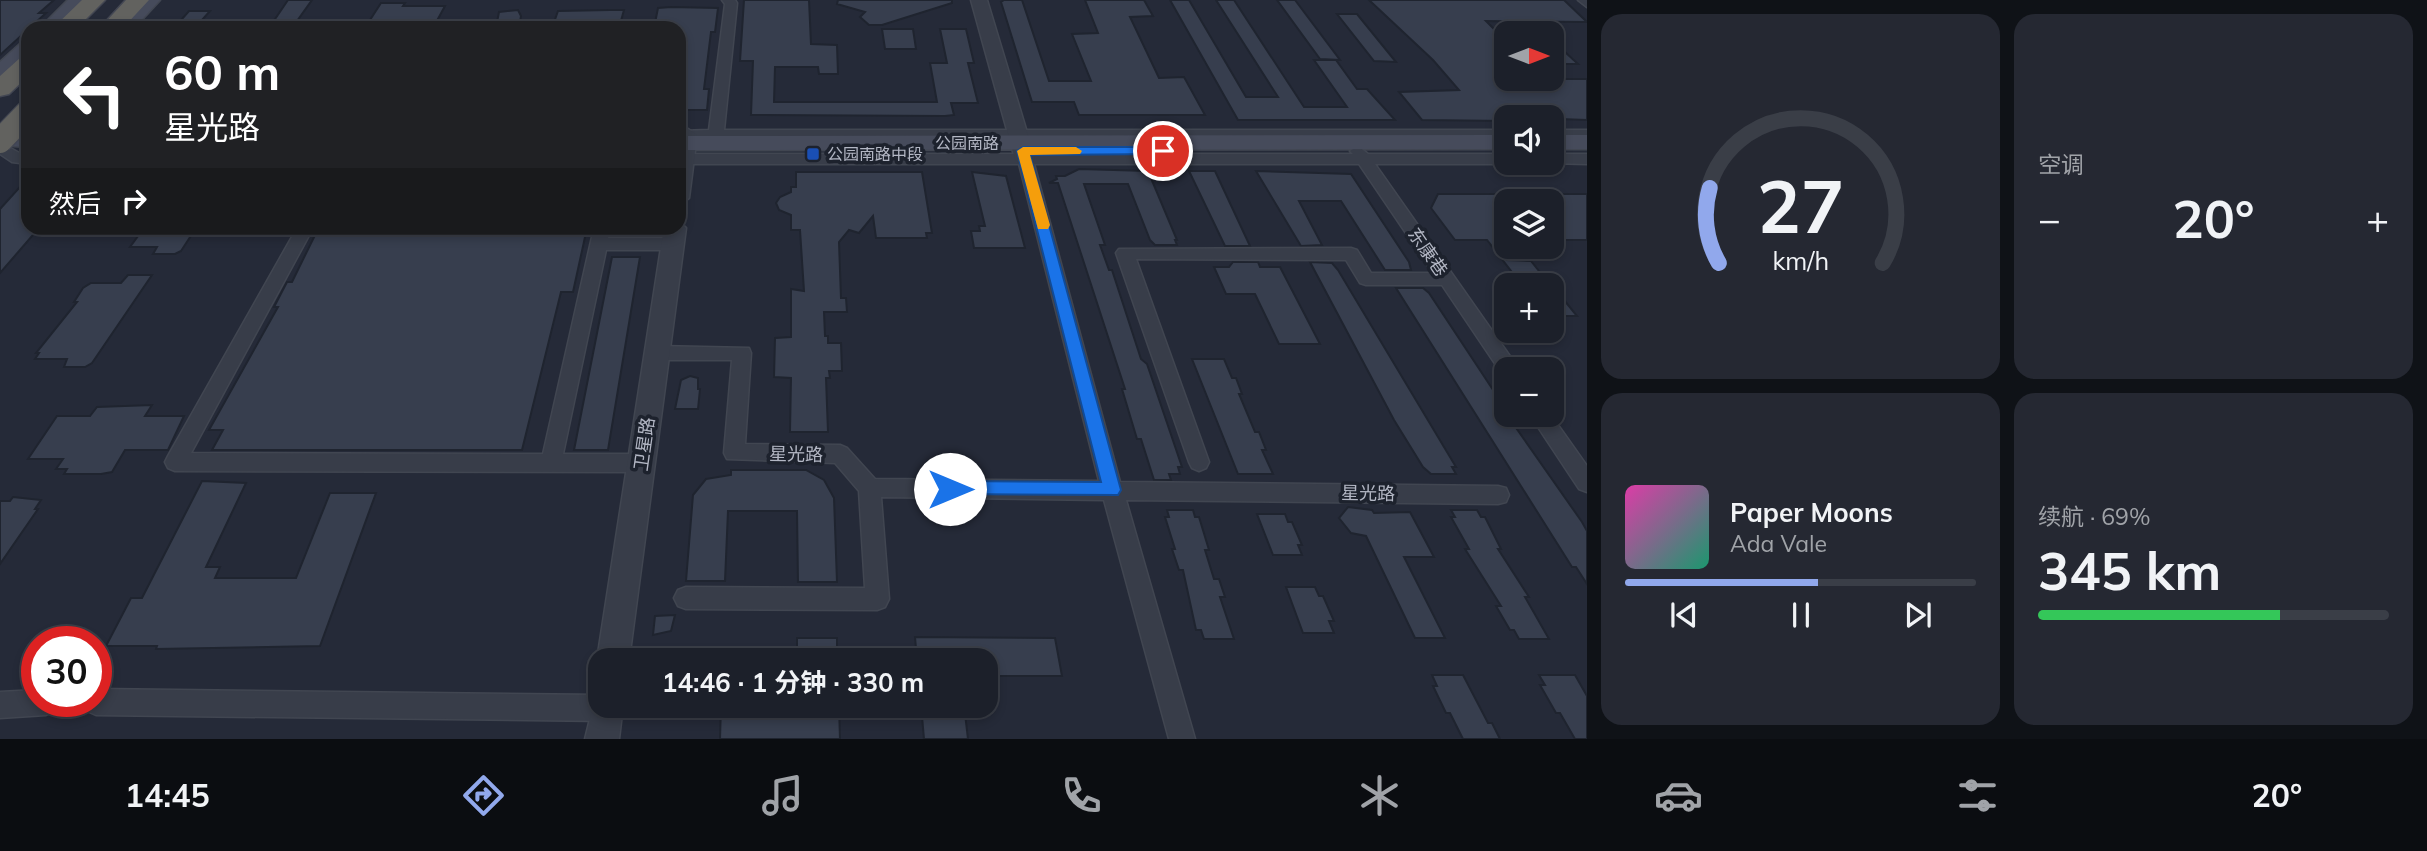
<!DOCTYPE html>
<html lang="zh">
<meta charset="utf-8">
<style>
body{margin:0;font-family:Mulish,"Noto Sans SC",sans-serif;background:#252832;color:#f1f3f6;height:100vh;display:flex;flex-direction:column;font-size:26px;white-space:nowrap}
*{box-sizing:border-box;margin:0}
p{font-size:23px;color:#a0a3a8}
.icon{flex:none;width:38px;height:38px;fill:none;stroke:currentColor;stroke-width:2;stroke-linecap:round;stroke-linejoin:round}
.map{position:relative;flex:1;overflow:hidden}
.side{display:flex;flex-direction:column;gap:14px;padding:14px;background:#0f1217;width:840px}
.side>*{flex:none}
.guide{position:absolute;left:21px;top:21px;width:665px;height:214px;border-radius:21px;box-shadow:0 4px 10px #0003,0 0 0 2px #3a3e47;background:#202124;color:#fff;overflow:hidden}
.needle{width:46px;rotate:90deg}
.tools{position:absolute;left:1494px;top:21px;display:grid;gap:14px}
.tools a{display:grid;place-items:center;width:70px;height:70px;border-radius:14px;background:#1c202a;box-shadow:0 4px 10px #0003,0 0 0 2px #3a3e47;font-size:35px}
.speed{position:absolute;left:21px;top:626px;display:flex;gap:14px;font-size:35px;font-weight:700;text-align:center}
.speed>*{display:grid;place-content:center;width:91px;height:91px;border-radius:50%;background:#1c202a;box-shadow:0 4px 10px #0003,0 0 0 2px #3a3e47;line-height:1}
.speed .limit{border:10px solid #d22;background:#fff;color:#111}
.pin{position:absolute;display:grid;place-items:center;width:60px;height:60px;color:#fff;margin:-30px;border:4px solid #fff;border-radius:50%;box-shadow:0 2px 7px #0007}
.me{position:absolute;width:77px;margin:-38px;rotate:90deg;stroke-linejoin:round;filter:drop-shadow(0 0 5px #0008)}
.turn{display:flex;align-items:center;gap:24px;height:147px;padding:0 28px;font-size:32px}
.turn .icon{width:91px;height:91px;stroke-width:2.5}
.turn b{display:block;font-size:49px;line-height:60px}
.then{display:flex;align-items:center;height:66px;padding:0 28px;background:#0003;gap:14px;font-size:26px}
.big{font-size:52px;font-weight:700;line-height:1.1}
.side .widget{flex:1;display:flex;flex-direction:column;justify-content:center;gap:10px;min-width:0;padding:0 24px;border-radius:21px;background:#252832}
.side .dial{align-items:center;gap:0}
.dial svg{height:182px;overflow:visible;fill:none;stroke:#3a3e47;stroke-width:7;stroke-linecap:round;text-anchor:middle}
.dial text{fill:#f1f3f6;stroke:none}
.song{display:flex;align-items:center;gap:21px}
.cover{width:84px;height:84px;border-radius:10px;background:linear-gradient(135deg,hsl(320 70% 55%),hsl(160 70% 35%))}
.played{height:7px;border-radius:4px;background:linear-gradient(90deg,#91a8ec 55%,#3a3e47 55%)}
.keys{display:flex;justify-content:space-around;direction:ltr}
.heat{display:flex;justify-content:space-between;align-items:center;font-size:38px;direction:ltr}
.charge{height:10px;border-radius:5px;background:linear-gradient(90deg,#34c759 69%,#3a3e47 0)}
.side .tiles{flex:1;display:grid;gap:14px;grid-template-columns:repeat(2,1fr)}
.trip{position:absolute;left:588px;top:648px;width:410px;height:70px;border-radius:21px;background:#1c202a;box-shadow:0 4px 10px #0003,0 0 0 2px #3a3e47;font-weight:700;line-height:70px;text-align:center}
.dock{display:flex;height:112px;justify-content:space-around;align-items:center;background:#0b0d11;color:#a0a3a8}
.dock .icon{width:49px;height:49px}
.dock .selected{color:#91a8ec}
.dock b{font-size:32px;color:#f1f3f6}
main{display:flex;flex:1;min-height:0}
.map>svg:first-child{display:block}
.building{fill:#373e4e;stroke:#1f242f;stroke-width:2}
.lines{fill:none;stroke-linecap:round;stroke-linejoin:round}
.minor-casing{stroke:#414651;stroke-width:3}
.tertiary-casing{stroke:#414651;stroke-width:3}
.secondary-casing{stroke:#414651;stroke-width:3}
.trunk-casing{stroke:#434753;stroke-width:3}
.minor{fill:#383d49;fill-rule:evenodd}
.tertiary{fill:#383d49;fill-rule:evenodd}
.secondary{fill:#464b5b;fill-rule:evenodd}
.trunk{fill:#62625f;fill-rule:evenodd}
.trunk-bridge-casing{stroke:#434753;stroke-width:26;stroke-linecap:butt}
.trunk-bridge{stroke:#62625f;stroke-width:24}
.route{fill:#1a73e8;stroke:#114b97;stroke-width:2}
.slow{fill:#f59e0b}
.transit-dot{fill:#1a4fb4;stroke:#1d222d;stroke-width:2.5}
.labels{text-anchor:middle;dominant-baseline:central;stroke-width:7;stroke-linejoin:round;paint-order:stroke}
.far-street-label{font-size:16px;fill:#b3b7c4;stroke:#1d222d}
.far-poi-label{font-size:16px;fill:#b3b7c4;stroke:#1d222d;text-anchor:start}
.street-label{font-size:18px;fill:#b3b7c4;stroke:#1d222d}
</style>
<main>
<div class="map">
<svg width="1587" height="739" viewBox="0 0 1587 739">
<rect width="100%" height="100%" fill="#252a38"/>
<path class="building" d="M0,0H54L39,13H46L0,55Z
M288,0H312L292,28H269Z
M744,0H809L811,44L837,45L838,74H819L818,67H775L774,102H937L930,63H947L940,29H966L974,63H968L978,103H951L954,115L945,116L751,115L753,61H740Z
M838,0H952V3L882,25H869L860,17L865,12L837,4Z
M1004,0H1022L1049,81H1091L1072,34L1098,33L1085,0H1144L1153,16L1130,17L1159,78L1184,77L1205,115H1079L1074,102H1032L1001,2Z
M1170,0H1189L1246,97H1278L1216,0H1234L1304,107H1347L1314,60H1336L1357,89H1367L1395,120H1238Z
M1277,0H1295L1340,60L1320,59Z
M1369,0H1564L1587,22L1486,21L1507,42V79H1587V120L1507,117V121L1422,120L1399,92L1459,90L1433,60Z
M381,3H405L403,6H445L433,28H416L418,25H407L410,20H370Z
M671,7L718,8L715,32H711L704,89H709L707,110H679V28H654L658,8Z
M518,10L521,16L519,28L496,27L499,12Z
M610,10H624L619,28H552L558,11Z
M189,11H210L195,28H174Z
M1337,14H1357L1396,62L1374,61Z
M882,29H913L916,49H885Z
M1552,40L1578,64H1552Z
M1079,169L1148,171L1177,240H1175L1177,245H1155L1150,240L1128,184H1084L1105,245H1100L1109,270H1112L1141,359L1147,364L1182,467H1178L1180,474H1169L1171,480H1154L1141,439H1137L1122,389H1125L1058,183H1049L1057,179L1056,176H1065Z
M1189,171H1215L1250,246H1225Z
M1256,171L1351,174L1409,262L1411,270H1385L1341,201H1299L1322,245L1301,246Z
M796,172H922L932,233H926L927,238H876L873,216L859,233L849,230L839,242L841,298H846L847,312H824L825,336H828V343H841L842,371H829L830,378H826L828,432H790L791,378L774,377L775,338L791,337V289L804,291L800,230H791V215L779,210L776,203L780,197L791,192V187H796Z
M972,172L1006,176L1025,248H974L971,231H980L979,226H985Z
M28,178V228H39L0,273V209Z
M1438,194H1507V260L1531,261L1550,285H1522L1487,240H1455L1431,208Z
M1552,194H1587V240H1552Z
M144,228H196L181,251L175,254H153L157,247H130Z
M327,228H587L573,292H561L522,450H212L223,430H209L278,307H274L287,282H292L316,233H324Z
M612,257H640L608,450H574Z
M1233,262H1258L1260,267H1280L1320,344H1279L1255,294H1226L1214,267H1229Z
M1310,262L1332,263L1338,270L1456,467H1452L1456,474H1431L1423,467L1394,420Z
M128,275H152L92,363L85,367H64L67,359H35L39,353H36L77,302H74L83,288L91,283H121Z
M1552,285L1577,316H1552Z
M1396,288H1423L1429,293L1503,405H1501L1507,415L1582,522L1587,531V584L1576,567H1572Z
M1192,359H1224L1232,378H1236L1242,394H1239L1255,432H1259L1266,450H1262L1273,474H1238Z
M690,376L698,378V389H700L698,409H675L681,380Z
M152,405L145,416H184L168,450H125L112,472L101,474H64L67,469H56L63,459H28L57,416H90L97,407Z
M731,470H806L824,480L834,498L837,582H798L797,511H728L725,581H686L693,495L706,479L731,475Z
M202,481L246,483L206,567H220L215,578H296L330,493H376L320,646L156,649L157,646H106L131,598H142Z
M13,497L41,500L35,509H38L0,564V501H10Z
M1348,507L1372,510L1374,513L1410,512L1434,557H1404L1445,638H1415L1366,536L1351,533L1339,518Z
M1167,510H1193L1195,517H1199L1209,550H1205L1214,579H1219L1225,597H1220L1234,639H1204L1201,630H1196L1183,570H1179L1172,549H1175L1165,517H1169Z
M1451,510H1477L1481,517H1485L1501,549H1498L1529,597H1525L1549,639H1519L1514,630H1510L1496,606H1501L1465,549H1469L1451,517H1455Z
M1257,514H1285L1288,522H1292L1302,545H1298L1302,555H1273Z
M1286,587H1315L1319,596H1323L1334,621H1329L1334,633H1303Z
M675,615L671,631L653,635L655,616Z
M915,637L1055,638L1062,676H985V660H917Z
M797,638H837V660H797Z
M1432,675H1463L1488,723H1492L1500,739H1463L1450,713H1446L1433,686H1437Z
M1539,675H1575L1587,696V739H1575L1560,713H1556L1540,685H1545Z
M721,705H839L840,739H720Z
M921,705H964L968,739H924Z"/>
<g class="lines">
<g class="minor-casing">
<path id="minor" d="M722,0H735L737,3L724,130H1507V138L723,139L720,145H710L708,139H679V131L709,130L725,4Z
M1578,0H1587V7Z
M1552,130H1587V138H1552Z
M5,145L21,154H28V164L12,162L0,154V147Z
M1358,146L1368,154H1507V163H1511L1507,164H1375L1519,369H1507V376L1502,374L1442,285H1366L1360,283L1346,260L1136,259L1209,462L1206,468L1199,471L1192,468L1189,462L1116,253L1119,249L1351,248L1357,250L1371,273H1433L1359,164H1034L1120,482L1498,486L1506,488L1509,495L1506,502L1498,504L1126,500L1195,739H1169L1104,500L881,497L889,599L885,607L877,610L686,609L678,606L674,598L678,590L686,587L865,588L859,491L835,463L727,459L724,453L732,360H657L648,353L657,346L749,348L751,353L745,444L840,445L847,448L875,479L1099,481L1019,164H679V154H1353L1350,151Z
M1552,154H1587V164L1548,163H1552Z
M297,228H313L191,453L543,454L594,228H610L608,238H672L680,244L672,250H606L563,454H641L648,457L651,463L648,469L641,472L175,471L168,468L165,462L168,456Z
M1530,415H1551L1587,466V492L1579,489Z
M96,689L600,695V705H619L620,708L616,717L607,721L96,715L87,711L83,702H96Z
M37,690V702H59L55,711L46,715L0,718V692Z"/>
</g>
<g class="tertiary-casing">
<path id="tertiary" d="M971,0H987L1035,159L1032,163H1018L1015,159Z
M688,129L697,135L689,198L679,205V134Z
M679,222L686,228L629,660H600V667L597,660L664,228H679Z
M600,692V705H623L619,739H585L596,694Z"/>
</g>
<g class="secondary-casing">
<path id="secondary" d="M68,0H88L60,28H40Z
M141,0H160L134,28H115Z
M28,41V58L7,77L0,79V62L21,43Z
M0,131L28,133V147L0,145Z
M1507,135V149L679,150V136Z
M1552,135H1587V149H1552Z"/>
</g>
<g class="trunk-casing">
<path id="trunk" d="M82,0H105L77,28H53Z
M126,0H149L123,28H100Z
M28,56V76L9,94L0,96V76L20,58Z"/>
</g>
<use href="#minor" class="minor"/>
<use href="#tertiary" class="tertiary"/>
<use href="#secondary" class="secondary"/>
<use href="#trunk" class="trunk"/>
<g class="trunk-bridge-casing">
<path id="trunk-bridge" d="M0,141L28,112"/>
</g>
<use href="#trunk-bridge" class="trunk-bridge"/>
</g>
<path class="route" d="M1163,147L1169,151L1167,154L1030,155L1121,490L1118,495L944,494L942,489L944,483L950,481L1101,482L1017,151L1023,147Z"/>
<path class="slow" d="M1076,147L1082,151L1080,154L1030,155L1050,225L1048,229H1038L1017,151L1023,147Z"/>
<rect class="transit-dot" x="806" y="147" width="14" height="14" rx="3.5"/>
<g class="labels">
<g class="far-street-label">
<text x="967" y="143">公园南路</text>
</g>
<g class="far-poi-label">
<text x="827" y="154">公园南路中段</text>
</g>
<g class="street-label">
<text transform="translate(1428 252) rotate(55)">东康巷</text>
<text transform="translate(644 444) rotate(-82)">卫星路</text>
<text transform="translate(796 454) rotate(1)">星光路</text>
<text transform="translate(1368 493) rotate(1)">星光路</text>
</g>
</g>
</svg>
<div class="tools">
<a><svg class="needle" viewBox="-14 -14 28 28"><path d="M0-13l5 13h-10z" fill="#e53935"/><path d="M0 13l5-13h-10z" fill="#a0a3a8"/></svg></a>
<a><svg class="icon" aria-label="sound" viewBox="0 0 24 24"><path d="M4 9h4l5-4v14l-5-4H4zM17 9q2 3 0 6"/></svg></a>
<a><svg class="icon" aria-label="layers" viewBox="0 0 24 24"><path d="M12 4l9 5-9 5-9-5zM3 14l9 5 9-5"/></svg></a>
<a>+</a>
<a>−</a>
</div>
<div class="speed"><div class="limit">30</div></div>
<div class="pin" style="left:1163px;top:151px;background:#d93025"><svg class="icon" aria-label="arrive" viewBox="0 0 24 24"><path d="M6 21V4h12l-3 4 3 4H6"/></svg></div>
<svg class="me" style="left:950px;top:489px" viewBox="-20 -20 40 40"><circle r="19" fill="#fff"/><path d="M0-13L10 11 0 6-10 11z" fill="#1a73e8"/></svg>
<div class="trip">14:46 · 1 分钟 · 330 m</div>
<div class="guide">
<div class="turn"><svg class="icon" aria-label="left" viewBox="0 0 24 24"><path d="M17 20v-9H6M10 6l-5 5 5 5"/></svg><div><b>60 m</b>星光路</div></div>
<div class="then">然后<svg class="icon" aria-label="right" viewBox="0 0 24 24"><path d="M7 20v-9h11M14 6l5 5-5 5"/></svg></div>
</div>
</div>
<section class="side">
<div class="tiles">
<div class="widget dial"><svg viewBox="0 0 100 80">
<path d="M14 69A42 42 0 1 1 86 69"/>
<path d="M14 69A42 42 0 0 1 10 36" stroke="#91a8ec"/>
<text x="50" y="56" font-size="32" font-weight="700">27</text>
<text x="50" y="72" font-size="11">km/h</text>
</svg></div>
<div class="widget"><p>空调</p>
<div class="heat"><a>−</a><b class="big">20°</b><a>+</a></div>
</div>
<div class="widget">
<div class="song"><i class="cover"></i><div><b>Paper Moons</b><p>Ada Vale</p></div></div>
<div class="played"></div>
<div class="keys"><svg class="icon" aria-label="previous" viewBox="0 0 24 24"><path d="M18 5L8 12l10 7zM5 5v14"/></svg><svg class="icon" aria-label="pause" viewBox="0 0 24 24"><path d="M8 5v14M16 5v14"/></svg><svg class="icon" aria-label="next" viewBox="0 0 24 24"><path d="M6 5l10 7-10 7zM19 5v14"/></svg></div>
</div>
<div class="widget"><p>续航 · 69%</p><b class="big">345 km</b><div class="charge"></div></div>
</div>
</section>
</main>
<nav class="dock">
<b>14:45</b>
<svg class="icon selected" aria-label="directions" viewBox="0 0 24 24"><path d="M12 3l9 9-9 9-9-9zM9 14v-3h6M13 9l2 2-2 2"/></svg>
<svg class="icon" aria-label="music" viewBox="0 0 24 24"><path d="M9 18V5l10-2v13"/><circle cx="6" cy="18" r="3"/><circle cx="16" cy="16" r="3"/></svg>
<svg class="icon" aria-label="phone" viewBox="0 0 24 24"><path d="M5 4h4l2 5-3 2q2 4 5 5l2-3 5 2v4C11 20 4 13 5 4z"/></svg>
<svg class="icon" aria-label="climate" viewBox="0 0 24 24"><path d="M12 3v18M4 7l16 10M4 17L20 7"/></svg>
<svg class="icon" aria-label="car" viewBox="0 0 24 24"><path d="M5 17H2v-5l4-1 3-4h7l3 4 3 1v5h-3M9 17h6M6 11h13"/><circle cx="7" cy="17" r="2"/><circle cx="17" cy="17" r="2"/></svg>
<svg class="icon" aria-label="filters" viewBox="0 0 24 24"><path d="M4 7h16M4 17h16"/><circle cx="9" cy="7" r="2"/><circle cx="15" cy="17" r="2"/></svg>
<b>20°</b>
</nav>
